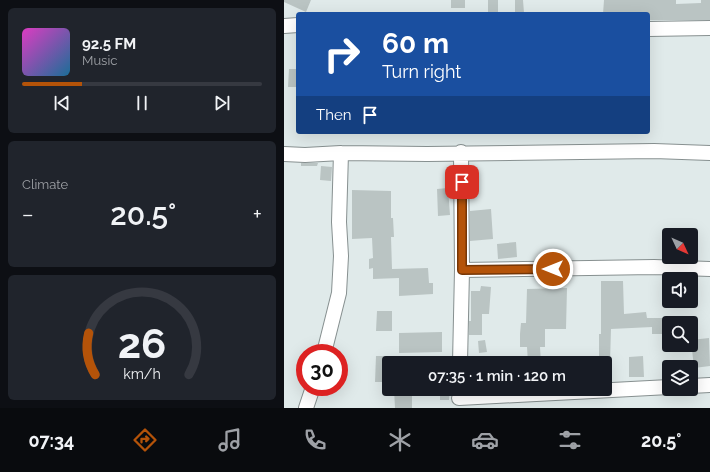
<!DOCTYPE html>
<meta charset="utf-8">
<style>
body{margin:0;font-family:Raleway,sans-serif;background:#20242c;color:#f1f3f6;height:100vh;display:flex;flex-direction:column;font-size:15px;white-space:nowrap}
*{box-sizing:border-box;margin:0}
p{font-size:13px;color:#9ea1a6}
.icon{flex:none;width:22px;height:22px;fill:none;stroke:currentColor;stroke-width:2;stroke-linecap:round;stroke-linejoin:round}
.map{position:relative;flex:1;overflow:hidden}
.drawer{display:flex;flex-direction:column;gap:8px;padding:8px;background:#0d0f14;width:284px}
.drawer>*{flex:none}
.banner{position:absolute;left:12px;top:12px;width:354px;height:122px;border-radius:4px;box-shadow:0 4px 16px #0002;background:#1a4fa0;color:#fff;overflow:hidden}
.needle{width:26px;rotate:134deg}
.buttons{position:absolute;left:378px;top:228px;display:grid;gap:8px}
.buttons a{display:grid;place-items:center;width:36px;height:36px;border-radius:4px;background:#171b24;box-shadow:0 4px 16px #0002;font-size:20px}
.speed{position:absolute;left:12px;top:344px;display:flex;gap:8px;font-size:20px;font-weight:700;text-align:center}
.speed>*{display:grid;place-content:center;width:52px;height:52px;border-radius:50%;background:#171b24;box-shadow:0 4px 16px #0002;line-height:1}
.speed .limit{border:6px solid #d22;background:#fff;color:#111}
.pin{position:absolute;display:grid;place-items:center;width:34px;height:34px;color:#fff;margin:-17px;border-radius:8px;box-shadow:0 2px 6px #0006}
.me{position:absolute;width:44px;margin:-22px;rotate:270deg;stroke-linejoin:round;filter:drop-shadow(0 0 3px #0008)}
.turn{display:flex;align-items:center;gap:14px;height:84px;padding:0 20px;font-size:18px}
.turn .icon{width:52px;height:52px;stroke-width:2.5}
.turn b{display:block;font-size:28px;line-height:34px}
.then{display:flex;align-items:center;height:38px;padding:0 20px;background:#0003;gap:8px;font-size:15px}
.big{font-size:30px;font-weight:600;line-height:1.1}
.drawer .widget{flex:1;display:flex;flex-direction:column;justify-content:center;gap:6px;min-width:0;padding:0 14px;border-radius:6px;background:#20242c}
.drawer .dial{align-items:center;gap:0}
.dial svg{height:104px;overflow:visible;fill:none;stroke:#363941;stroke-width:7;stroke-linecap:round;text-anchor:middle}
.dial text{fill:#f1f3f6;stroke:none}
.song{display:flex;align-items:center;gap:12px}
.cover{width:48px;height:48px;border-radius:6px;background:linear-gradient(135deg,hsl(310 70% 55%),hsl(200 70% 35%))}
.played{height:4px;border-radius:2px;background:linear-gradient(90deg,#b45309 25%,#363941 25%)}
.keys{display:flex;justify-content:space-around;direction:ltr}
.heat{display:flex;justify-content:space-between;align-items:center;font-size:22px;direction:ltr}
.trip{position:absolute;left:98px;top:356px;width:230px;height:40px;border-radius:4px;background:#171b24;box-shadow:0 4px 16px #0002;font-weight:600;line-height:40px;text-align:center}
.tab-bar{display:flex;height:64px;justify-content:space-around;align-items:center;background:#090b0e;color:#9ea1a6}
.tab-bar .icon{width:28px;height:28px}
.tab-bar .active{color:#b45309}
.tab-bar b{font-size:18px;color:#f1f3f6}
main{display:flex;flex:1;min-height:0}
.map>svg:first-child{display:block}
.building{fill:#bac4c3}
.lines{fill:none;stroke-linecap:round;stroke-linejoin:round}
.minor-casing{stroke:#879090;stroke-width:16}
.minor{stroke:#fff;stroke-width:14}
.route-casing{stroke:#753606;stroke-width:10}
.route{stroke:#b45309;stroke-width:7}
</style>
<main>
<section class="drawer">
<div class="widget">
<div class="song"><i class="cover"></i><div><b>92.5 FM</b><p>Music</p></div></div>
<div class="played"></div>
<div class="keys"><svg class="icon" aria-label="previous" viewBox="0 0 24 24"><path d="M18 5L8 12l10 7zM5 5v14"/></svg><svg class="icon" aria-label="pause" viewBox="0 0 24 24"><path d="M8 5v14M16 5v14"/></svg><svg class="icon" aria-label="next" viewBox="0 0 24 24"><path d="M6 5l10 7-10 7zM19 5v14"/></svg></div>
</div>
<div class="widget"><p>Climate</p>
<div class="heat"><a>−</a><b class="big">20.5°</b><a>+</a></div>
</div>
<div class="widget dial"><svg viewBox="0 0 100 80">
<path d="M14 69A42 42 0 1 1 86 69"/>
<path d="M14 69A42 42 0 0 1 9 37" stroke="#b45309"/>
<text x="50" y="56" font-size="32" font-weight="700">26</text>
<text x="50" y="72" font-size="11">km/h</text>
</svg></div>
</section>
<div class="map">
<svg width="426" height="408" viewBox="0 0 426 408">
<rect width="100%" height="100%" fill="#e0eaea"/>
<path class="building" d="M0,0H27L22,12L0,2Z
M167,0H181V8H167Z
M204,0H214V13H204Z
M231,0H239L240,13H231Z
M320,0H392V4L417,3V0H426V20H364V14H319Z
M5,69H14V87H4Z
M17,163H34L33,166H17Z
M37,166L48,167L47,181L36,180Z
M164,188L166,215L154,216L153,189Z
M68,190L107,191V218H109L110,237H107L108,269L144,268L145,283H149V294L115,296V278L89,279V268L85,269V259L89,258L88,238L68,239Z
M207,209L209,239L186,241V211Z
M232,242L233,257L214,259L213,244Z
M317,281H339L340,314L362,312L363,318H385V334H368V327L327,329L326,363H315V334H317Z
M197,286L207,287L205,314H198V335H185V321H187V291H196Z
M283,288L282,329H261V347H256L257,363H244L243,347H236V334L237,323H242L243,289Z
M93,311H108V331H92Z
M158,332V352L115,353V333Z
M425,338L426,366L410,368L407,340Z
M201,340L203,352L195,353L194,341Z
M92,356H105V382H91Z
M359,356L360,377H345V357Z
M110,389H128V408H111Z
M156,389H166L165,400H156Z"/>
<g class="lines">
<g class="minor-casing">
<path id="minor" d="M0,26L14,25
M364,29L426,28
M0,154L21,155L57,153L143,154L370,151L426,153
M178,270L370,267L426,269
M40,353L55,293L57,256L55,222L57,153
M176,363L178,270L177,152
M407,386L426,385
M175,398L385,387
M22,408L29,387"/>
</g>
<use href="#minor" class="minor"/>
</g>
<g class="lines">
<g class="route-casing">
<path id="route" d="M178,182V270L269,269"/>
</g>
<use href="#route" class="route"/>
</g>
</svg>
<div class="buttons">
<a><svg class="needle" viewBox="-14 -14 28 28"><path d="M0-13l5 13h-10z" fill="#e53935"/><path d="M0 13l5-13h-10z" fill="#9ea1a6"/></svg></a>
<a><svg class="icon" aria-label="sound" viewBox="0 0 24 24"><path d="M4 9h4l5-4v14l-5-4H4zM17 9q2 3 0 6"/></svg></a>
<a><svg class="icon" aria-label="search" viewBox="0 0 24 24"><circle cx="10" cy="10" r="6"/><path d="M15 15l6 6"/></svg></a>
<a><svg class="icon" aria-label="layers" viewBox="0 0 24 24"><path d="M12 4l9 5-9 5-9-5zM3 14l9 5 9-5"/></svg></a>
</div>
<div class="speed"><div class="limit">30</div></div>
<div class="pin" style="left:178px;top:182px;background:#d93025"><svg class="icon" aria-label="arrive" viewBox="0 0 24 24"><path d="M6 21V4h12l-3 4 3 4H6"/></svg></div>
<svg class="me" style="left:269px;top:269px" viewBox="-20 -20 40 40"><circle r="17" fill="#b45309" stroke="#fff" stroke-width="3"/><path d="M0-11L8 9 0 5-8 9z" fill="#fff"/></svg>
<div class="trip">07:35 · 1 min · 120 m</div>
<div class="banner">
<div class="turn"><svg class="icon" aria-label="right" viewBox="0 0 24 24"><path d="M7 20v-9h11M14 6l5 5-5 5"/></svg><div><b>60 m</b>Turn right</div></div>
<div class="then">Then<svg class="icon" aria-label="arrive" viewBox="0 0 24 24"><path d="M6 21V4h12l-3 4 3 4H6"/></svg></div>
</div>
</div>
</main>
<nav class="tab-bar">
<b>07:34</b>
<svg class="icon active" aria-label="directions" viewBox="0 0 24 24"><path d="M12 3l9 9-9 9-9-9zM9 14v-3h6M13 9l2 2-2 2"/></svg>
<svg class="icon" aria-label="music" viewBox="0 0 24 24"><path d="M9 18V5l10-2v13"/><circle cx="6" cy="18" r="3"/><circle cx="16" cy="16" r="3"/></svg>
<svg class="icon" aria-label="phone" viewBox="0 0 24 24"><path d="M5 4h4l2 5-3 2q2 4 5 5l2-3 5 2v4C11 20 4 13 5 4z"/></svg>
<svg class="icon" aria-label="climate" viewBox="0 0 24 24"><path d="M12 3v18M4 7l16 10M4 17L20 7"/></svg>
<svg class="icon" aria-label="car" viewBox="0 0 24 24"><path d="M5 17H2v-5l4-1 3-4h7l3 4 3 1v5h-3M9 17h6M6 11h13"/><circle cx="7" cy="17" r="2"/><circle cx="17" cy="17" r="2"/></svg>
<svg class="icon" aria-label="filters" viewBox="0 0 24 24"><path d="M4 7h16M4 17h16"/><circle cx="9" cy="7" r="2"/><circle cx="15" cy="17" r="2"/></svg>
<b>20.5°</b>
</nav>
